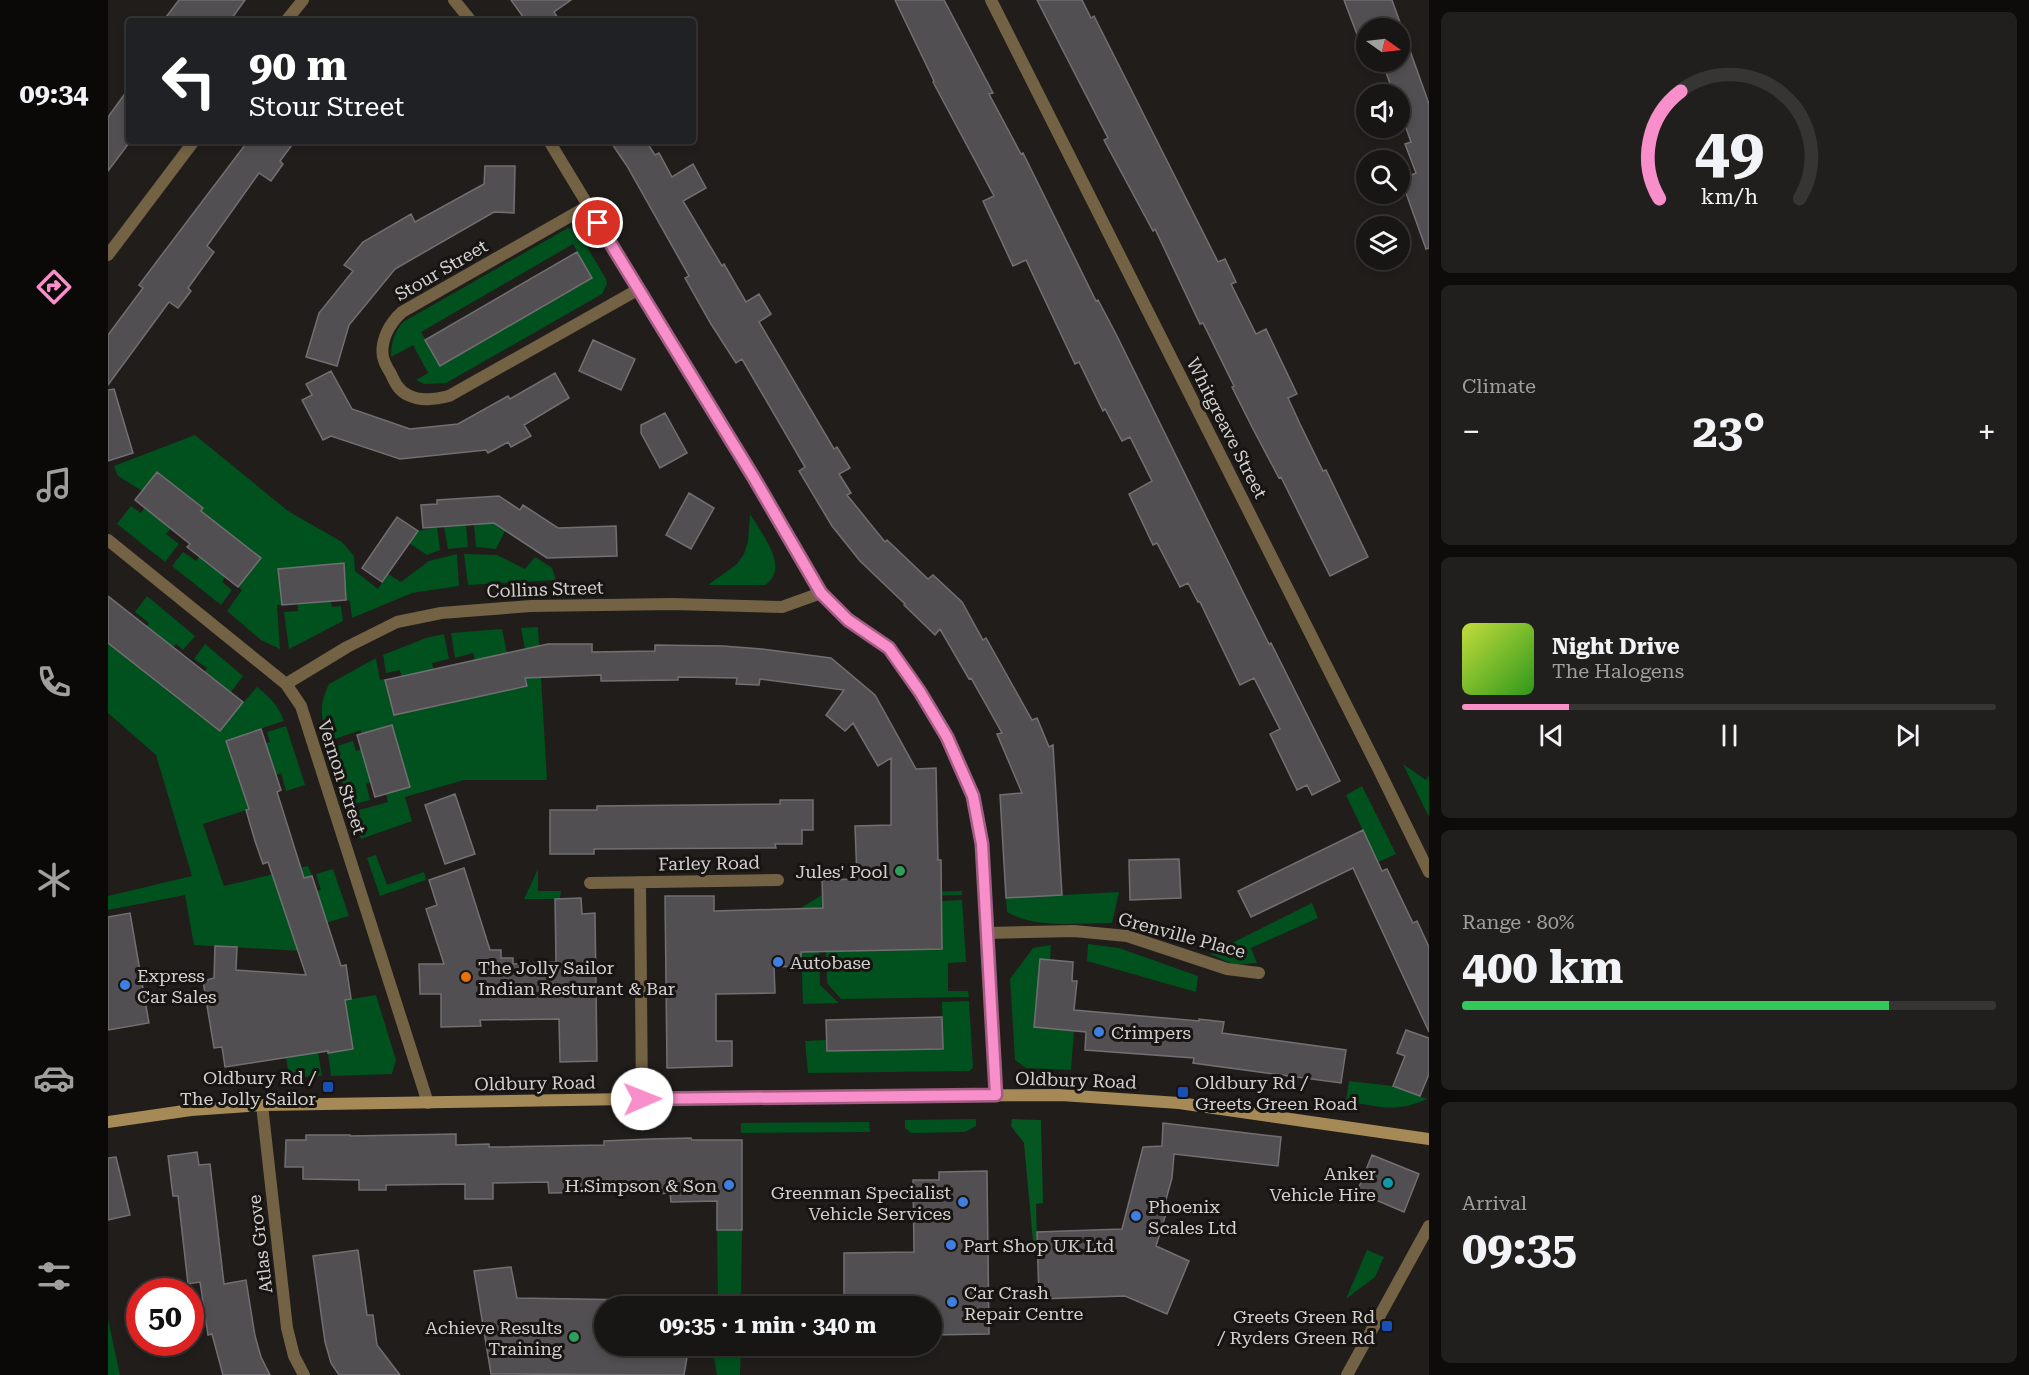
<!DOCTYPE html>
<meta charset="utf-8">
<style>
body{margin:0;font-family:"Roboto Serif",serif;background:#211f1d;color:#f1f3f6;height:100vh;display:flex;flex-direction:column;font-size:22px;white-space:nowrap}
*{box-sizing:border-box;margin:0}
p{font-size:20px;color:#9f9fa0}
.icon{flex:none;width:33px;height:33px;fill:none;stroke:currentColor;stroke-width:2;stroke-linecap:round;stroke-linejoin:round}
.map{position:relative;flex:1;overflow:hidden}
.details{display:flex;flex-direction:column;gap:12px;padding:12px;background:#0d0c0b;width:600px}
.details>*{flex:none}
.top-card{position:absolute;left:18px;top:18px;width:570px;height:126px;border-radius:6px;box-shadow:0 3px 9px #0003,0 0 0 2px #363534;background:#202124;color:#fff;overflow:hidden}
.needle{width:39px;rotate:104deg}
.fabs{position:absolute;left:1248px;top:18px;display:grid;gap:12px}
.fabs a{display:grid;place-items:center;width:54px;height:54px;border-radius:50%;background:#181614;box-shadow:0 3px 9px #0003,0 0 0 2px #363534;font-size:30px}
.speed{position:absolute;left:18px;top:1278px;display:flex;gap:12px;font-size:30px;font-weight:700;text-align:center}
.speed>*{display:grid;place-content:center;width:78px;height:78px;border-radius:50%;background:#181614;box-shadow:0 3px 9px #0003,0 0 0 2px #363534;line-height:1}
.speed .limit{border:9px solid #d22;background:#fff;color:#111}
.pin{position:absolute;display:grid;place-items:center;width:51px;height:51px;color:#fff;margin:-26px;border:3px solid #fff;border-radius:50%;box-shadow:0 2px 6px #0007}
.me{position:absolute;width:66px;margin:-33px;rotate:89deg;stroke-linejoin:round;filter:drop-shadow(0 0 4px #0008)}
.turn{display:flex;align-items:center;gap:21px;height:126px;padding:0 24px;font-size:27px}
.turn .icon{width:78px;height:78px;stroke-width:2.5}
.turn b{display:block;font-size:42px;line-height:51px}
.big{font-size:45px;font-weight:700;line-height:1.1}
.details .tile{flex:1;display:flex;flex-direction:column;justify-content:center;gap:9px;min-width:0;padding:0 21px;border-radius:9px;background:#211f1d}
.details .dial{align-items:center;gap:0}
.dial svg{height:156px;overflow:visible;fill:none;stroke:#363534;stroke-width:7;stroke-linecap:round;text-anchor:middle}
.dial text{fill:#f1f3f6;stroke:none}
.song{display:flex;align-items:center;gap:18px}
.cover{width:72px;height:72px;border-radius:9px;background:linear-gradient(135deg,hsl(70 70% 55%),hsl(110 70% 35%))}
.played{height:6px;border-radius:3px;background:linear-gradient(90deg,#f98fca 20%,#363534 20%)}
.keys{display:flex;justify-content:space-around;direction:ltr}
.heat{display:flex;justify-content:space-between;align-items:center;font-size:33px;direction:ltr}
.charge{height:9px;border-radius:4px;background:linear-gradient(90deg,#34c759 80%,#363534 0)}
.trip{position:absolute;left:486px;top:1296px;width:348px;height:60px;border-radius:30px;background:#181614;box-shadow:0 3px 9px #0003,0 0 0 2px #363534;font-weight:700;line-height:60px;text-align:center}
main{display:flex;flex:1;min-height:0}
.dock{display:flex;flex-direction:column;width:108px;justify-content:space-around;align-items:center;background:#0a0908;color:#9f9fa0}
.dock .icon{width:42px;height:42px}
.dock .selected{color:#f98fca}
.dock b{font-size:27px;color:#f1f3f6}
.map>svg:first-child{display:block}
.green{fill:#00511d;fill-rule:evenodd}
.forest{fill:#065621}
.building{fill:#524f52;stroke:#726f73;stroke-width:1.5}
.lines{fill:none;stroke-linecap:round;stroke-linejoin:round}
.minor{stroke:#736244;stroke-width:12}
.tertiary{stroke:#736244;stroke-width:12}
.secondary{stroke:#a58957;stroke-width:12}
.route-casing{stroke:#a25d83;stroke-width:15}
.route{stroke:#f98fca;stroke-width:10}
.leisure-dot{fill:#2e9e5b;stroke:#171412;stroke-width:2}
.shop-dot{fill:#3f7fe0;stroke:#171412;stroke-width:2}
.food-dot{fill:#e8710a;stroke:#171412;stroke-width:2}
.transit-dot{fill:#1a4fb4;stroke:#171412;stroke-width:2}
.culture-dot{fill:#0f9aa8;stroke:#171412;stroke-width:2}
.labels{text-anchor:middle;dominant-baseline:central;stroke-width:6;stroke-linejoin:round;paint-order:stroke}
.street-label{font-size:18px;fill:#d3d1d0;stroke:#171412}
.poi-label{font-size:18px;fill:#d3d1d0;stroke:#171412;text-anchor:start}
</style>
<main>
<nav class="dock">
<b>09:34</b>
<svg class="icon selected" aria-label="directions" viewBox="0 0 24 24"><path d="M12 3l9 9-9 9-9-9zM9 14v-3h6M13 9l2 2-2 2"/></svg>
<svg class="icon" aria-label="music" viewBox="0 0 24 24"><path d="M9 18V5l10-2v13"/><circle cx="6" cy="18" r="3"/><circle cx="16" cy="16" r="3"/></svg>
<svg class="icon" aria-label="phone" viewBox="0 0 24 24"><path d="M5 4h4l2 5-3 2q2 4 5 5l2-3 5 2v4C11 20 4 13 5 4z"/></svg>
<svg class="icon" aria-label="climate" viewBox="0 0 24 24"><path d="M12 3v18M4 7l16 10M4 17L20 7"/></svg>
<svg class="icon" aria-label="car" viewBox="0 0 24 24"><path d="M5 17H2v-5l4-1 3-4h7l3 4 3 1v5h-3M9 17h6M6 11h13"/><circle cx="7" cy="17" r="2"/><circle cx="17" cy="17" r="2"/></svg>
<svg class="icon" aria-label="filters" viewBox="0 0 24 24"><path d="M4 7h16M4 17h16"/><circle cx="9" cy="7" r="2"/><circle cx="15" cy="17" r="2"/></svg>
</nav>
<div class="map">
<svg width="1321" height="1375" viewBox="0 0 1321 1375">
<rect width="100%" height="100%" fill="#201d1b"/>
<path class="green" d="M460,228L469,230L498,279L499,284L494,294L338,383L316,384L308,380L320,373L305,345L283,357C283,342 286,333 295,322ZM465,244L484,278L332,366L313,332Z
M87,435L180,511L234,542L246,556L247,571L270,589L280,574L293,582L321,561L349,554L351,586L304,593L244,618L242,601L238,600L232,564L175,568L174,605H169L172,649L153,640L119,611L134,590L130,587L137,578L79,527L95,507L50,472L34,491L10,476L6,466Z
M39,504L66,525L58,534L71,544L57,562L9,524L23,506L33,513Z
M642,514C653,533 683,568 657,585H600L629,564L636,554L640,542Z
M385,523L397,531L388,549L368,547L366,525Z
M358,525L360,547L340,549L336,527Z
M329,527L332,550L319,555L301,543L310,531Z
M75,552L88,561L94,553L120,573L114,582L124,590L113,605L64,566Z
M356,554L389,555L417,569L427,557L444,568L448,580L360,585Z
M39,596L87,636L75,650L68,644L62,651L36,631L41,623L27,612Z
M222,596L224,607L233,606L235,621L181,649L176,612L190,611L189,599Z
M18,611L27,617L7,648L52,684L128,711L149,687C162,697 170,705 176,721L142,732L119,744L137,799L161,791L164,802L95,824L116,886L200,866L204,876L170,891L188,946L212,938L195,951L86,945L77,895L0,910V896L84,876L48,755L0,713V628Z
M430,627L439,780H356L297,797L304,821L253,839L244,812L280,802L277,791L301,784L285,728L261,735L260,732L253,734V730L221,741C213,718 210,707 221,684L268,658L272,680L277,679L288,714L345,703L340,678L343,677L341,666L352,663L362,698L418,686L414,661L415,650L417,649L413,628Z
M394,629L400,658L368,664L365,653L347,658L343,633Z
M336,634L341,659L324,663L327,674L294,681L292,670L278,673L275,655L318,638Z
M97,644L135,676L120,696L93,676L99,668L86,659Z
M178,726L197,785L178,791L173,773L163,777L153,745L162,742L159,732Z
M245,741L248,751L258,748L267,780L258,784L262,800L242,805L223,748Z
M1295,764L1318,780L1321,775V817Z
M1254,786L1288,854L1270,862L1238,795Z
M268,855L279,885L316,872L318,880L272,896L259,858Z
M225,869L241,916L214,924L204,892L213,890L208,874Z
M430,869V891H453L452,899H416Z
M854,891V895L730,898L711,921L691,909L714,895Z
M1011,892L1004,923C972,923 927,929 899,912L898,898Z
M854,900L858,962L840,963V991H860L861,997L733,999L719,983L718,951L834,949L833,901Z
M1204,903L1210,918L1143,948L1149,963L1127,965L1102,954Z
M980,944L1011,948L1090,976L1088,992L979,961Z
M711,945L712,985L731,1003L695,1004L693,946Z
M943,945L942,960H932L926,1027L966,1031L963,1070L918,1068L907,1060L902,979L925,948Z
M268,995L288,1060L284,1074L223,1076L220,1053L245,1049L237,1000Z
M861,1001L865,1068L861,1071L700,1073L697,1041L718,1040L719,1051L835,1049L834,1002Z
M210,1052L214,1076L181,1077L178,1057Z
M1241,1081L1285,1086L1319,1099C1287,1113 1272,1107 1238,1101Z
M868,1119V1126L857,1132L803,1133L797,1128V1120Z
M761,1122L762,1132L633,1133V1123Z
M609,1230H634L633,1306H613L610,1301Z
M1259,1250L1276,1257L1267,1277L1238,1299Z
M0,1319L12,1375H0Z
M604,1346H633L632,1375H609Z"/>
<path class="forest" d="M904,1119L933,1120L935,1203L928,1204L929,1241H925L916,1143L903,1126Z"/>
<path class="building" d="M71,0H137L122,21H55Z
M403,0H463L446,12L452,21H418Z
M787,0H836L885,93L881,94L913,154L915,153L988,301L990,300L1008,334L1135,592L1161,644L1163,643L1232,781L1204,795L1199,785L1189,790L1162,734L1172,729L1146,678L1132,685L1092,602H1090L1080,583L1072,587L1049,543L1045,545L1021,494L1044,481L1022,437L1014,441L997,409L995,411L971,362L967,364L918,260L905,266L875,201L886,196L825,82L826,81Z
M929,0H974L983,18L986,16L1110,262L1117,259L1128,282L1123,284L1148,334L1158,329L1189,394L1180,398L1192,424L1215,471L1218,470L1260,557L1222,576L1173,477L1171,478L1144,427L1124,387L1126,386L1095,323L1092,324L1047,229L1045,231L996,140L1000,138Z
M1236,0H1284L1321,104V248L1318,249L1293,179L1308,173L1297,144L1303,142L1292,111V94H1286L1274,62H1292V28H1258V33L1250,37Z
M21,88V143L0,171V117Z
M140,141H187L172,161L175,164L163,181L151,173L99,246L106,252L80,288L83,291L70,308L61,302L0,385V335L35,288L31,285Z
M502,141H538L547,155L551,153L564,177L585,164L598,188L575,201L614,266L616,264L638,302L651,294L663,314L651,322L726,449L729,447L742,468L731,474L743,493L739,495L777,542L779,540L820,579L825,575L854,602L875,640L878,638L924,720L929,718L941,747L945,745L954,895L898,898L892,795L914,793L889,734L894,733L863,678L861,679L832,629L827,635L796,605L797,604L752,561L724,526L691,471L697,467L634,359L628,363L603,324L577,278L581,276L519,166Z
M377,166H407L406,213L386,212L287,269L241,325L229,366L198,357L211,313L245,271L236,265L255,242L303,214L307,222L376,184Z
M469,252L484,278L332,366L317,340Z
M485,340L527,359L513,390L471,371Z
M223,371L244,409L302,429L350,424L400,396L402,399L447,373L461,398L416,425L423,436L403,447L400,442L380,453L378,450L292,459L223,436L215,440L194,400L204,395L198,384Z
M6,389L25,453L0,461V390Z
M557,413L579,453L552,468L533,433V425Z
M49,472L95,508L93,511L153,558L130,587L79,547L82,544L27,500Z
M581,493L606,508L583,549L558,535Z
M391,496L412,510L415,505L450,528L508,526L509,556L439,558L386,523L315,528L313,505L329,504V500Z
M289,517L310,531L274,582L254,568Z
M236,563L238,600L174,605L170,569Z
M0,596L135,702L112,731L0,643Z
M440,644H484V652L547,651V645L615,646L654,649L723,658L767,695L808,769L828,768L830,860H833L834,949L693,952V966L666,967L667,993L608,994V1041H624V1066L559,1068L557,896H606V911L715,908L714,880L749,879L747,826L783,825V758L770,766L745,723L737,731L718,715L736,690L652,679L651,685L628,684L629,678L570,677V680L493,681V675L417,678L419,686L286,715L277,680Z
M284,725L302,787L267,797L249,735Z
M153,729L173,790L169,792L196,878L204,876L233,966L238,965L243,999L237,1000L245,1049L220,1053V1051L117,1067L114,1047L106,1048L95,981L106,978L107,946L129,947L128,970L198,975L160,862L155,864L147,841L138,810L141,809L118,741Z
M347,794L367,854L337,864L317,805Z
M672,800H705V830H694V844H667L668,848L486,849V854H442V810H489V806L672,804Z
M1255,830L1274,871L1279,869L1305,923L1309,921L1321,947V1032L1245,868L1143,917L1130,891Z
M1071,859L1073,898L1022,900L1021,860Z
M356,868L382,950H393V958H405V964L448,962L447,899L473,898L474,914L487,913L489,1061L452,1062L451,1019L372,1020L373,1026L333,1027V994H312L311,964H336L318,909L329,905L321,880Z
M22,913L41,1023L0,1030V917Z
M932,959L965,962L964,981H969L966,1010L1091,1021V1019L1116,1022L1114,1033L1238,1050L1233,1083L1085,1063L1086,1058L977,1050L978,1032L926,1027Z
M834,1017L835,1049L719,1051L718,1020Z
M1298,1030L1321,1038V1074L1312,1096L1285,1086L1297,1056L1289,1053Z
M1055,1123L1173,1137L1170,1166L1066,1154L1064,1178L1057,1203L1061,1204L1048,1246L1081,1261L1059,1314L1017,1296L931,1299L929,1232L1014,1229L1035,1147L1054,1146Z
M348,1134V1145L381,1144V1147L496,1145V1141L542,1139L583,1138L584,1140H634V1230H609V1201L563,1202L562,1193L548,1194V1185L498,1186V1192L441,1193L440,1182L385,1183V1199H357V1184L278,1185V1190H251V1180L195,1179V1167H177L178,1140H198V1135H242V1136Z
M89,1152L91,1165L102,1164L116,1284L138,1280L147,1336L153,1357L162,1375H115L104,1334L100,1335L92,1282L80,1284L70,1196H65L60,1156Z
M1264,1155L1311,1174L1296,1212L1249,1192Z
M8,1157L22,1215L0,1220V1158Z
M879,1171L881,1334L824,1335V1306H736V1253L806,1252L805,1180H831V1172Z
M250,1250L259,1315H265L269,1345L292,1375H231L223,1363L217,1342L205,1256Z
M403,1267L409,1298L588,1301L587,1306H496V1346H581L576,1375L383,1374L366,1271Z"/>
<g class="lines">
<path class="minor" d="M346,0L363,21
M883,0L1269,766L1321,872
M178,21L195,0
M441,141L646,479L713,593L740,620L781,648L812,692L839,737L865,796L874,844L888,1095
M480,206L294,312C282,323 272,340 275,357C276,363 280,369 283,374C287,383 291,391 300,395C313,402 328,399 341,396L531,289
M0,255L86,141
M0,540L178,684L193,706L320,1103
M178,684L239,647L289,622L333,613L423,606L565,604L674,607L713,593
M532,882L534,1099
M482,883L670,880
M879,933L966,931L1019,936L1119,969L1151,973
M154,1105L179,1328L186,1356L196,1375"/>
<path class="tertiary" d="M1239,1375L1321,1226"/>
<path class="secondary" d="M0,1122L83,1110L154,1105L701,1096L953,1095L1071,1103L1321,1139"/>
</g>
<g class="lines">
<g class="route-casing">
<path id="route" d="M490,223L646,478L713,593L740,620L781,648L812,692L839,737L865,796L874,844L888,1095L534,1099"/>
</g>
<use href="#route" class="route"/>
</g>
<g class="leisure-dot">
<circle cx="792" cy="871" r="6"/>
<circle cx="466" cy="1337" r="6"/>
</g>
<g class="shop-dot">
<circle cx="670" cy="962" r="6"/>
<circle cx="17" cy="985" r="6"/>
<circle cx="991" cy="1032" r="6"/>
<circle cx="621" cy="1185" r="6"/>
<circle cx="855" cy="1202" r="6"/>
<circle cx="1028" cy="1216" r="6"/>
<circle cx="843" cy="1245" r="6"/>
<circle cx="844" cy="1302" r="6"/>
</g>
<circle class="food-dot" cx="358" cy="977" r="6"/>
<g class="transit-dot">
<rect x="214" y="1081" width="12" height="12" rx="3"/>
<rect x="1069" y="1086" width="12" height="12" rx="3"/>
<rect x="1273" y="1320" width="12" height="12" rx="3"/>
</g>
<circle class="culture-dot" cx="1280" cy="1183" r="6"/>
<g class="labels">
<g class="street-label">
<text transform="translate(333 270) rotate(-30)">Stour Street</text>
<text transform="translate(1119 428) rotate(63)">Whitgreave Street</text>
<text transform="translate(437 589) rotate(-2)">Collins Street</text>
<text transform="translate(234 777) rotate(72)">Vernon Street</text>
<text transform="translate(601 863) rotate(-1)">Farley Road</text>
<text transform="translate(1074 935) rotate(15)">Grenville Place</text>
<text transform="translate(968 1080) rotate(2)">Oldbury Road</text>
<text transform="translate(427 1083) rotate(-1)">Oldbury Road</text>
<text transform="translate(152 1244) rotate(-97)">Atlas Grove</text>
</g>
<g class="poi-label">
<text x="780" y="871" text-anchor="end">Jules' Pool</text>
<text x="682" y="962">Autobase</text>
<text x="370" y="967">The Jolly Sailor<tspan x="370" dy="21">Indian Resturant &amp; Bar</tspan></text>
<text x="29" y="975">Express<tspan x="29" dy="21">Car Sales</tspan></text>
<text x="1003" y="1032">Crimpers</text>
<text x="208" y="1077" text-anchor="end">Oldbury Rd /<tspan x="208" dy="21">The Jolly Sailor</tspan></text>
<text x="1087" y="1082">Oldbury Rd /<tspan x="1087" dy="21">Greets Green Road</tspan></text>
<text x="1268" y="1173" text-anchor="end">Anker<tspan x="1268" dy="21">Vehicle Hire</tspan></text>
<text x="609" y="1185" text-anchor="end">H.Simpson &amp; Son</text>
<text x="843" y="1192" text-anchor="end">Greenman Specialist<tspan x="843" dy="21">Vehicle Services</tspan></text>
<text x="1040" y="1206">Phoenix<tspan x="1040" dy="21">Scales Ltd</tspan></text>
<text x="855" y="1245">Part Shop UK Ltd</text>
<text x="856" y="1292">Car Crash<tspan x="856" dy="21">Repair Centre</tspan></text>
<text x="1267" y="1316" text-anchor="end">Greets Green Rd<tspan x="1267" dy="21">/ Ryders Green Rd</tspan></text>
<text x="454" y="1327" text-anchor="end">Achieve Results<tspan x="454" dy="21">Training</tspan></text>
</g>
</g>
</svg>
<div class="fabs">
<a><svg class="needle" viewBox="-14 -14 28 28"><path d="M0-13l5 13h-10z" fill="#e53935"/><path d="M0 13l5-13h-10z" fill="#9f9fa0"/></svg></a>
<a><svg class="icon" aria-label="sound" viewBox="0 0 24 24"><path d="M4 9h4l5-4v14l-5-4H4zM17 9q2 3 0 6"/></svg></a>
<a><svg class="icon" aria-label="search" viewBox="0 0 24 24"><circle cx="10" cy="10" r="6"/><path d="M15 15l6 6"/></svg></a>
<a><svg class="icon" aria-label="layers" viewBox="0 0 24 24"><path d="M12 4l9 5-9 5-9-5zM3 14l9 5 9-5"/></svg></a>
</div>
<div class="speed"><div class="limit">50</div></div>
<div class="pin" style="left:490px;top:223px;background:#d93025"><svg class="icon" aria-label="arrive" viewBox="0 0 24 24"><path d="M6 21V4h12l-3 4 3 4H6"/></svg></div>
<svg class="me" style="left:534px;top:1099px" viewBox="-20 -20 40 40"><circle r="19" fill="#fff"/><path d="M0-13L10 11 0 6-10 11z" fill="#f98fca"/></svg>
<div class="trip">09:35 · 1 min · 340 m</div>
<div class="top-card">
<div class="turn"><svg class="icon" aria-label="left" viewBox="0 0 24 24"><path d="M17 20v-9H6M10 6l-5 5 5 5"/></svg><div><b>90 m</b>Stour Street</div></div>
</div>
</div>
<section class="details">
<div class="tile dial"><svg viewBox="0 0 100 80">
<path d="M14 69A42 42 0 1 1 86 69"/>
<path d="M14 69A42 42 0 0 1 25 14" stroke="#f98fca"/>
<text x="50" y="56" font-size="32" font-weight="700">49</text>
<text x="50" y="72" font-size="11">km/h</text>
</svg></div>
<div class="tile"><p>Climate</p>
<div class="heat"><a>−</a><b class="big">23°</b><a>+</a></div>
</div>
<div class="tile">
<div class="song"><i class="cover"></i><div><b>Night Drive</b><p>The Halogens</p></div></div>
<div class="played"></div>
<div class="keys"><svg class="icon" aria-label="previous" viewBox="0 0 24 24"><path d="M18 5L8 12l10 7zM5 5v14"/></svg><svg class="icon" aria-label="pause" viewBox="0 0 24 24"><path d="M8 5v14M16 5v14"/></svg><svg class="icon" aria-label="next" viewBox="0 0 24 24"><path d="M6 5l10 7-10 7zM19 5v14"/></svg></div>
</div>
<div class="tile"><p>Range · 80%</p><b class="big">400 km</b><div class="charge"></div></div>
<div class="tile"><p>Arrival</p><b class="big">09:35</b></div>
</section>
</main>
